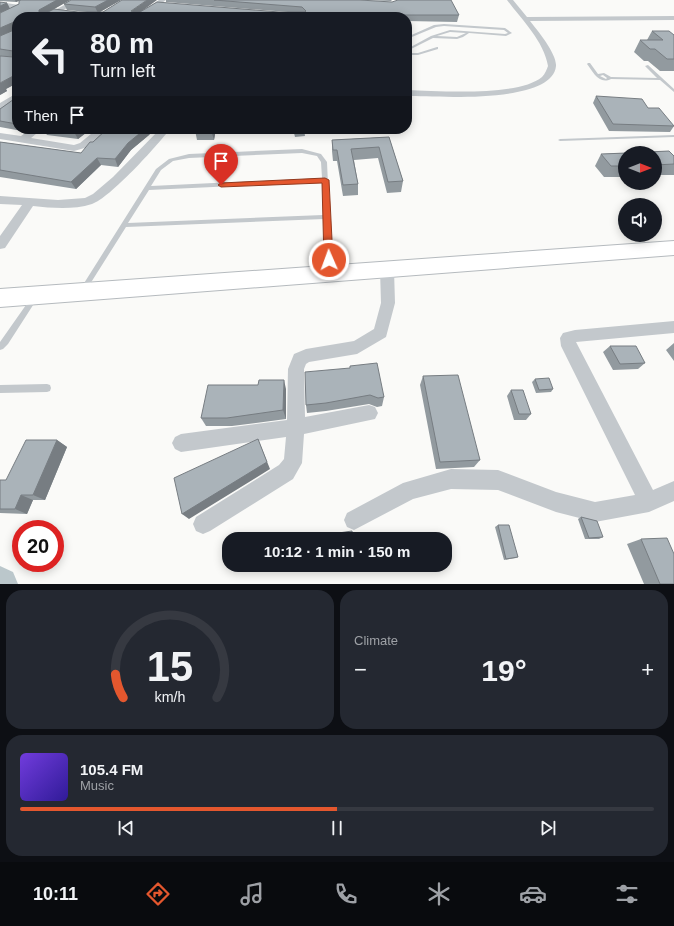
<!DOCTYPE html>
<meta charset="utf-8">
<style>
body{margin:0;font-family:Arial,sans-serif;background:#242831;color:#f1f3f6;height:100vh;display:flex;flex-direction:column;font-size:15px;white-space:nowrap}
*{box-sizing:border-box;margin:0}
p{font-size:13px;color:#9ea1a6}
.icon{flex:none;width:22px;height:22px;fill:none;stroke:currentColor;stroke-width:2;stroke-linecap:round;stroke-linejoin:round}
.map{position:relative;height:584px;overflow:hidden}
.details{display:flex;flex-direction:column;gap:6px;padding:6px;background:#0d0f14;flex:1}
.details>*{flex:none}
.guide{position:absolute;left:12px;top:12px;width:400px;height:122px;border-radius:16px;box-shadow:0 2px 10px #0003;background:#171b24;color:#f1f3f6;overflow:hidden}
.needle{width:26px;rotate:90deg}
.controls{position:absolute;left:618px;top:146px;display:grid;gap:8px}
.controls a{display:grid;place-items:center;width:44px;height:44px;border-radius:50%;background:#171b24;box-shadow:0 2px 10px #0003;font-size:20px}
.speed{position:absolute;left:12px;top:520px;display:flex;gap:8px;font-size:20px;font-weight:700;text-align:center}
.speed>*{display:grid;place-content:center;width:52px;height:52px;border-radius:50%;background:#171b24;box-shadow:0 2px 10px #0003;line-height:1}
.speed .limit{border:6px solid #d22;background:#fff;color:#111}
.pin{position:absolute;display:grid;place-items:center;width:34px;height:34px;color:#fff;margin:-41px -17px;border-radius:50% 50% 50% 0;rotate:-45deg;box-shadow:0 0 4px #0007}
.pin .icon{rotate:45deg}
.me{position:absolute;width:44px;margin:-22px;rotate:358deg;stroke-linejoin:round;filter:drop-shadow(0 0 3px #0008)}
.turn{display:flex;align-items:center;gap:14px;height:84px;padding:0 12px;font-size:18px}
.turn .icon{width:52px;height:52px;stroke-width:2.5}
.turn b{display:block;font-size:28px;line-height:34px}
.then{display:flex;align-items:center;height:38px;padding:0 12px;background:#0003;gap:8px;font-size:15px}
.big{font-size:30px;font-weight:700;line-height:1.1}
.details .widget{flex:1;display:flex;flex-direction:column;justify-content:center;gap:6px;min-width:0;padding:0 14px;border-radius:16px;background:#242831}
.details .dial{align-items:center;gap:0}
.dial svg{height:104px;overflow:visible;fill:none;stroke:#363941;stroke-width:7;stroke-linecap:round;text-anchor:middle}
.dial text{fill:#f1f3f6;stroke:none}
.song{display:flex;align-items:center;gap:12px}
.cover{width:48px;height:48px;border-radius:6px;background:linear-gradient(135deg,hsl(260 70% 55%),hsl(250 70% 35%))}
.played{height:4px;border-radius:2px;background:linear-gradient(90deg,#e4572e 50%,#363941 50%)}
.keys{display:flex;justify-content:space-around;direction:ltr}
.heat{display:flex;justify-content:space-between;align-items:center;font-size:22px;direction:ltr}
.details .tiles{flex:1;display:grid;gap:6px;grid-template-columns:1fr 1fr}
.widget:last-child{grid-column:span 2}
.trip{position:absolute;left:222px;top:532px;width:230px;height:40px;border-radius:16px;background:#171b24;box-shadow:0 2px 10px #0003;font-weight:700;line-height:40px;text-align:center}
.dock{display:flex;height:64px;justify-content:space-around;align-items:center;background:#090b0e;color:#9ea1a6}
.dock .icon{width:28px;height:28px}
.dock .selected{color:#e4572e}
.dock b{font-size:18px;color:#f1f3f6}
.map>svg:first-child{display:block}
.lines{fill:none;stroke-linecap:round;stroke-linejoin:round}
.river{fill:#bbc7cb;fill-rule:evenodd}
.primary-casing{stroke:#b5babe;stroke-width:2}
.lane{fill:#c3c8cc;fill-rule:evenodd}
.street{fill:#c3c8cc;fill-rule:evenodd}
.primary{fill:#fff;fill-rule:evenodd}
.wall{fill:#929a9f}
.shaded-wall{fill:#777d82}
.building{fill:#aab3b9;stroke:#777d82}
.route{fill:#e4572e;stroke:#94391e}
</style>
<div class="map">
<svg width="674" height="584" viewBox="0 0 674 584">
<rect width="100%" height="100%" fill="#fafaf8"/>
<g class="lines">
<path class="river" d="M0,566L13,572L18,584H0Z"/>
<g class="primary-casing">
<path id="primary" d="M674,241V255L0,307V289Z"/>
</g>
<path class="lane" d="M444,24L505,28L512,33L506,36L469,33L463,37L457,39L433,38L407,51V49L431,36L450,30L505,34L508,33L504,30L444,26L436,27L407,39V37L434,25ZM450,32L466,33L457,37L437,36Z
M437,47H438V49L418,55H407V53H418Z
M588,63H590L598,74L604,73L611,77L657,78L645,66L648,65L674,89V92L660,80L611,79C599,85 593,72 587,64ZM603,75L607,78L606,79L600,76Z
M674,135V137L560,141L558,140L560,139Z
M302,149L321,154L327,162L332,274L331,276L329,277L326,274L324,219L126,227L85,292H81L80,290L81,288L156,169L169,159L189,154ZM302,153L317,156L321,162L322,178L151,186L161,170L173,161L189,158ZM322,182L323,215L128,223L149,190Z
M35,294L37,295L39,297L37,299L8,344L3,349L0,350V342L33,295Z
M47,384L50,385L51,388L50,391L47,392L0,393V385Z"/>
<path class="street" d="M73,0H81L51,17H43Z
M159,0H166L142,17H135Z
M507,0H513L527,17L674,16V20L530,21C538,31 557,54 556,66C552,105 435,96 407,96V90C439,91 518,97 542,77C545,74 547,69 548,66C544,41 521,19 507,0Z
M0,2L19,5L22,8L0,20V15L15,8L0,6Z
M17,93V100L0,110V103Z
M31,129H42L31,138L74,145L80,143L97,129H108L88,147L74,151L0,139V133L21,136Z
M160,129H170C157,146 110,198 92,204C73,210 52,208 33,206L5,248L0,249V236L22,205L0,204V196L58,200L85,198L93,194L113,177Z
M387,265L392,266L394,270L395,303L386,337L357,354L309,362L306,364L304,369L305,417L369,405L375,407L378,413L375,419L304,434L302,463L293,479L210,531L203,534L196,531L193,524L196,517L279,465L284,459L286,437L181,452L175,449L172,443L175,437L181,434L287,420L288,369L294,354L306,349L354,341L374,329L381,303L380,270L382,266Z
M674,321V333L576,342L653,490L674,481V501L649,512L595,522L556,512L498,490L451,489L413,499L354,530L347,527L344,520L347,513L403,483L451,469L498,470L556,492L595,502L635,495L561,346L560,338L563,333L575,330Z"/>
<use href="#primary" class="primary"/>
</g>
<path class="wall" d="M0,0H70L50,11L78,12H87L67,10L64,4L71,0H121L100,12H288L166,2V0H360L459,15L457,22L407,21V17H17V83L6,89L7,91L0,95L14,57L0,56V36L7,3L10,8L19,4L21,0L16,2L0,1Z
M365,0H392L391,1Z
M652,31L674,35V71H660L648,61H644L634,52L640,40H647Z
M596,96L648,108L674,126L670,132L609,131L593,103Z
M17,97V129H25L22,131L0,127V109Z
M43,129H91L78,139L47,135Z
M107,129H154L149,135L131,150L118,167L101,165L76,189L0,177V142L81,153Z
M195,129H216L214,140H197L195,130Z
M293,129H304L305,136L295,137Z
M389,137L403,181L401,192L387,193L378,158L354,160L358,184V195L343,196L337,161H333L332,151V140Z
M669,151L674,156V175H655V153H625V177H604L595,166L601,154L627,153Z
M674,343V361L666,350Z
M610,346L645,363L638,369L613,370L603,352Z
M350,366L384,397L382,406L377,407L369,404L326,411L307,413L306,405L350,368Z
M423,376L480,460L474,467L436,469L420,385Z
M535,379L553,389L551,392L536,393L532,382Z
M286,389V419L232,426H206L201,418Z
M511,390L531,414L526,420H514L507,396Z
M57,440L67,447L45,500H33L27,514L0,513V480H6Z
M581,517L603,537L599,539H585L578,519Z
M498,525L518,557L516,558L504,560L495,527Z
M641,539L674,584H644L627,544Z
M335,565H356V567L335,570Z"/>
<path class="shaded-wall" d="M15,0H21L16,2Z
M57,0H70L42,16L39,12V10Z
M108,0H121L98,13L95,7Z
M147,0H157L134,17L131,11Z
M7,3L10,9L0,13V6Z
M14,22L17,29L0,36V28Z
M17,74V83L6,89L7,91L0,95V83Z
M78,129H91L78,139L74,132Z
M145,129H154L149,135L131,150L118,167L115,159L128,143Z
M211,129H216L214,140L211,130Z
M97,158L101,165L76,189L71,182Z
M284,380L286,389V419L283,410Z
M258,439L270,469L189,519L182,514Z
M57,440L67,447L45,500L33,495Z
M21,495L33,500L27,514L15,509Z"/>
<path class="building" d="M21,0H57L39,10V12H48L54,9L78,12H103L122,0H147L131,11L133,12H140L157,2L279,12H305L306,11L302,7L214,0H360L392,2L398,0H451L459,15H380V17H377L368,14L366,17H17V74L0,83V56L14,57L13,51L0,49V36L14,30V22L0,28V13L19,4V1Z
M71,0H108L95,7L64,4Z
M0,2L7,3L0,6Z
M652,31H669L674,35V59H667L655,49H650L640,40H663Z
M596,96L642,99L648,108H659L674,126L613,124Z
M17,97V124L0,121V109Z
M54,129H78L74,132Z
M107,129H145L128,143L115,159L97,158L71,182L0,170V142L81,153L90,142H93Z
M195,129H211V130H195Z
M294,129H304L305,133H295Z
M389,137L403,181L388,182L379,147L351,149L358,184L343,185L337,150H333L332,140Z
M669,151L674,156V164L655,165V153H625V166H611L601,154L627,153Z
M610,346H636L645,363L620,364Z
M377,363L384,397L378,398L370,395L326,403L306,405L305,372L350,368V366Z
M458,375L480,460L440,462L423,376Z
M549,378L553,389L539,390L535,379Z
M259,380H284L283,410L227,418H201L208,385H258Z
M511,390H523L531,414H519Z
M258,439L267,462L182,514L174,478Z
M26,440H57L33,495H21L15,509H0V480H6Z
M581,517L597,521L603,537L589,538Z
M498,525H509L518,557L506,559Z
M352,531L353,539H332V534Z
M667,538L674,554V584H660L641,539Z
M335,565H354L335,568Z"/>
<path class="route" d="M325,178L329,180L333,260L329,263L324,260L322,183L221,187L218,185L221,183Z"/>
</svg>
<div class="controls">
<a><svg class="needle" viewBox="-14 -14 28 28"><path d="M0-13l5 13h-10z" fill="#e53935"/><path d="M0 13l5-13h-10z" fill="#9ea1a6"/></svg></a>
<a><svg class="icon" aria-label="sound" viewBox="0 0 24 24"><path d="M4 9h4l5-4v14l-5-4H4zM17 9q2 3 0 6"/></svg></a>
</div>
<div class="speed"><div class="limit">20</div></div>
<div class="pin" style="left:221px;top:185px;background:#d93025"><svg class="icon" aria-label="arrive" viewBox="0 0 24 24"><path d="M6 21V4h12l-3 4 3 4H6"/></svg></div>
<svg class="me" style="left:329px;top:260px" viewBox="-20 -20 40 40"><circle r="17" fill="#e4572e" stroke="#fff" stroke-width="3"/><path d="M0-11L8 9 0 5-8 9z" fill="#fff"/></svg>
<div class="trip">10:12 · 1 min · 150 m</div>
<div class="guide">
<div class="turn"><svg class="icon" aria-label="left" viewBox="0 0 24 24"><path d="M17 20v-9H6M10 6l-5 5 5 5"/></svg><div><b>80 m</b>Turn left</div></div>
<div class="then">Then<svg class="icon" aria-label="arrive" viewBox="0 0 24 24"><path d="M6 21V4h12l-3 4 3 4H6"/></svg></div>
</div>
</div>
<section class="details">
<div class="tiles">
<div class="widget dial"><svg viewBox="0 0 100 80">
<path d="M14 69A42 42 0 1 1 86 69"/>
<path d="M14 69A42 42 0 0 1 8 51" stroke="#e4572e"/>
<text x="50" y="56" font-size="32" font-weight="700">15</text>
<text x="50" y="72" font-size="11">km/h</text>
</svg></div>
<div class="widget"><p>Climate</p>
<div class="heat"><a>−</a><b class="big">19°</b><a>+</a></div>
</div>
<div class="widget">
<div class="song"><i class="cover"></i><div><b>105.4 FM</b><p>Music</p></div></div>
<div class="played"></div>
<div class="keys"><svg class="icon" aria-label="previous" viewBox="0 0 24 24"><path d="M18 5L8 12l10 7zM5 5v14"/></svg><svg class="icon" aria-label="pause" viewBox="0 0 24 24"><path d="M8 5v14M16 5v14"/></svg><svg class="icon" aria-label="next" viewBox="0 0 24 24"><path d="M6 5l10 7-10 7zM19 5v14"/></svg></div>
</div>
</div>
</section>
<nav class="dock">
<b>10:11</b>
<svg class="icon selected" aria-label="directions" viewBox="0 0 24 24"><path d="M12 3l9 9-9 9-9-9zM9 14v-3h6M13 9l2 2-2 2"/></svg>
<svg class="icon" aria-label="music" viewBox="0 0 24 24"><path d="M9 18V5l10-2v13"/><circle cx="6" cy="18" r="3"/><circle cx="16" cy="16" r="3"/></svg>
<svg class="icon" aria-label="phone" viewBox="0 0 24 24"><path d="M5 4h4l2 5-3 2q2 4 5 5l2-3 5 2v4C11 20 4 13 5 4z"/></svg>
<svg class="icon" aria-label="climate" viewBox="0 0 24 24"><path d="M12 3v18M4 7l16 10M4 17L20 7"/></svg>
<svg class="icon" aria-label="car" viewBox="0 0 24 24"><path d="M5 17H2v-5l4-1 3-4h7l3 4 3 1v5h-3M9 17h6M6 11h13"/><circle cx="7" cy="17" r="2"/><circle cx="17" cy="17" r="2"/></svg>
<svg class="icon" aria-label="filters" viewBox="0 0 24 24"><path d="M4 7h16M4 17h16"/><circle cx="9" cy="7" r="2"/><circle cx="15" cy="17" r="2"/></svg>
</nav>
